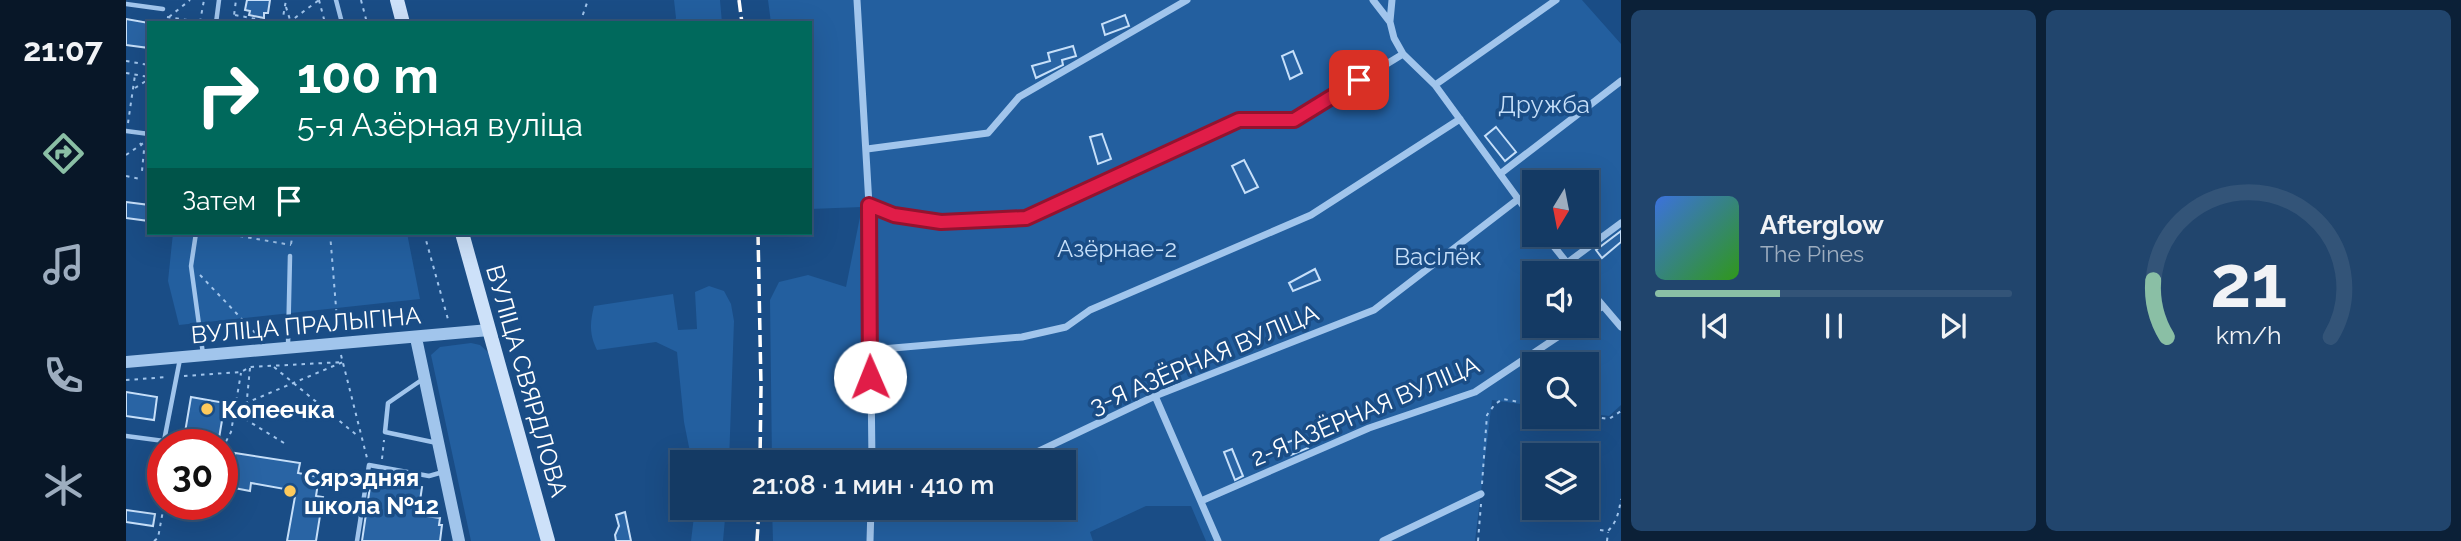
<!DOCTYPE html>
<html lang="ru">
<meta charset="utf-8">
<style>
body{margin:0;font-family:Raleway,sans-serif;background:#21456d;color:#f1f3f6;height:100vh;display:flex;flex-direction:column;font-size:26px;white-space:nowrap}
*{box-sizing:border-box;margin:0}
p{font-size:23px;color:#9dadbf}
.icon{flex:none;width:38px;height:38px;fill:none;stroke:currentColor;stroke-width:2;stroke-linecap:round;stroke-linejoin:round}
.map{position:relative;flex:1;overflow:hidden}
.side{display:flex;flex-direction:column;gap:10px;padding:10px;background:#0b2037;width:840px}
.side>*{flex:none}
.hud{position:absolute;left:21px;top:21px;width:665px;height:214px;border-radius:0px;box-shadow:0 7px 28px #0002,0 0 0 2px #335478;background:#00695c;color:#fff;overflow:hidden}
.needle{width:46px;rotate:190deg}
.controls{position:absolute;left:1396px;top:170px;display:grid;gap:14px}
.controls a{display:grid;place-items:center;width:77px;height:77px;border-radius:0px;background:#143a64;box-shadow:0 7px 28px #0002,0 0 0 2px #335478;font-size:35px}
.speed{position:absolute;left:21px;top:429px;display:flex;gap:14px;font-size:35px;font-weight:700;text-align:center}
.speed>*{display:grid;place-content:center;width:91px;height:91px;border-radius:50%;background:#143a64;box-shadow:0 7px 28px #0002,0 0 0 2px #335478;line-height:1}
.speed .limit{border:10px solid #d22;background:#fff;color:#111}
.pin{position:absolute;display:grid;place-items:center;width:60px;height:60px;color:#fff;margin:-30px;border-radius:14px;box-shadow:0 4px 10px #0006}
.me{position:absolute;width:77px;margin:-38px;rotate:359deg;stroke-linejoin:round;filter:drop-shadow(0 0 5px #0008)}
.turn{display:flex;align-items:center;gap:24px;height:147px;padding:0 35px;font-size:32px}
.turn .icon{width:91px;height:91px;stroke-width:2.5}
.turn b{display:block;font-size:49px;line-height:60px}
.then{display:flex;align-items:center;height:66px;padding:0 35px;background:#0003;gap:14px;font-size:26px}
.side .tile{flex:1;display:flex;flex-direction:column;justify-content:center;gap:10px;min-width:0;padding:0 24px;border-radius:10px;background:#21456d}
.side .dial{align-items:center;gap:0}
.dial svg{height:182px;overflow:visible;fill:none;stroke:#335478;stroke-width:7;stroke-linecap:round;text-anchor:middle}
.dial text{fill:#f1f3f6;stroke:none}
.song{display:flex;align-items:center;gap:21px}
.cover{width:84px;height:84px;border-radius:10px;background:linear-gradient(135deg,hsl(220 70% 55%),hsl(110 70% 35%))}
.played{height:7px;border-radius:4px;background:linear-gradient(90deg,#8abfa5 35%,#335478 35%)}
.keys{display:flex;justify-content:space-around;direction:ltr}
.side .tiles{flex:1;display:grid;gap:10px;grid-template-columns:repeat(2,1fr)}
.trip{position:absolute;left:544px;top:450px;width:406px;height:70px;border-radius:0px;background:#143a64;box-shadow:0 7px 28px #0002,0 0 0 2px #335478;font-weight:600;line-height:70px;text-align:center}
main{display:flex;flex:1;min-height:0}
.tabs{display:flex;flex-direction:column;width:126px;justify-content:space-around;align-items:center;background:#081728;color:#9dadbf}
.tabs .icon{width:49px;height:49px}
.tabs .active{color:#8abfa5}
.tabs b{font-size:32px;color:#f1f3f6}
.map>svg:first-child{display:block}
.green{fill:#235f9f;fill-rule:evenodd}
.building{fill:#2964a4;stroke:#c6dff9;stroke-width:2}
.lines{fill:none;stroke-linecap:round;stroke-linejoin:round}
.path{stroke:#a1c5ec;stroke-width:2;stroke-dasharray:3.5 5;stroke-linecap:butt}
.service{stroke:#a1c5ec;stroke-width:4.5}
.minor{stroke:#a1c5ec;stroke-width:7}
.tertiary{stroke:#a1c5ec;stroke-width:12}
.secondary{stroke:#cde1f9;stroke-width:14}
.rail{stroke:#fff;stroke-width:3.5;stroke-dasharray:12 5;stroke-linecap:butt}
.route-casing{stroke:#92132f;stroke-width:18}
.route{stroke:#e11d48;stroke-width:12}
.poi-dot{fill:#feca5c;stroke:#1a4d86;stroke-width:2.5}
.labels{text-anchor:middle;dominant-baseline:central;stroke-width:7;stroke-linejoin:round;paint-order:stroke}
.park-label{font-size:24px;fill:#c6dff9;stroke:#1a4d86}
.street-label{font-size:24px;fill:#fff;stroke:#1a4d86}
.poi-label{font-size:24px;font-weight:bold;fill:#fff;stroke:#1a4d86;text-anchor:start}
</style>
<main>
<nav class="tabs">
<b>21:07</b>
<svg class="icon active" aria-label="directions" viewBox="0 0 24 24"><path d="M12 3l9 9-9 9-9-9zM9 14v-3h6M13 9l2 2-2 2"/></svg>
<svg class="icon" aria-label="music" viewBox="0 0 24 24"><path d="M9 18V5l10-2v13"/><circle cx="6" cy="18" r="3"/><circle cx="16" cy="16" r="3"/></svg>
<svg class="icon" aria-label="phone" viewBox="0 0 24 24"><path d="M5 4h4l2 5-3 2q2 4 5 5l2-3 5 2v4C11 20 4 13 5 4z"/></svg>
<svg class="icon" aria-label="climate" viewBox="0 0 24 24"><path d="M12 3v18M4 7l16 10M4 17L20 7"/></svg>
</nav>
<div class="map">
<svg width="1495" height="541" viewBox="0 0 1495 541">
<rect width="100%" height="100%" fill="#1a4d86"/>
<path class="green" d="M548,0H594L596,23H548L550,18Z
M642,0H1456L1495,44V405L1483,416L1461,413V364H1409V406L1366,400L1349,541H1080L1065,506H1020L964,532L967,541H647L646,508H938V462H646L644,300L653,282L682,275L720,287L736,207L684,209V23H645ZM1409,182H1461V234H1409ZM1409,273H1461V326H1409Z
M47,233H281L294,299L53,325L42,281Z
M583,286L598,291L605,304L608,321L603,462H566L558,422L551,352L530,342L471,350C463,334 464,323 468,306L547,294L552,330L571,329L569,292Z
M345,343L354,345L363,353L417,541H345L305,355L314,347Z
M569,508H600L597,541H565Z"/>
<path class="building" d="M121,0H144L142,13H138V18L123,15L124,11L119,10Z
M999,15L1003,26L979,35L976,24Z
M0,19L23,23V48L0,45Z
M947,46L950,56L936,60L937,65L910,78L906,66L924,61L922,53Z
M1167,51L1176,73L1164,79L1156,56Z
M1370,127L1390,152L1379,161L1359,136Z
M976,134L985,159L972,164L964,137Z
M1118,160L1132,187L1119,193L1106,166Z
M0,202L23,205V221L0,218Z
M1495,231V242L1476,258L1470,250Z
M1189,269L1194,280L1167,291L1163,283Z
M0,392L31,397L28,420L0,416Z
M65,397L99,403L92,444H57Z
M1177,436L1182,448L1165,455L1160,443Z
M1106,449L1117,476L1109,480L1098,452Z
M109,453L174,463L172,473L193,477L190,496L197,497L190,541H161L170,491L125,483L124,491L103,487Z
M245,480L296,487L292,515L314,518L313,525H316L314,541H236Z
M0,510L29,514L27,526L0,522Z
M499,512L505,541H490L489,535L493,526L490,515Z"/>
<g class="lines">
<path class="path" d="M193,0L199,23
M235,0L241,23
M160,7L165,23
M109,15L151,23
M41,17L74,22
M43,17L64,0
M74,22L78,0
M107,23L110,0
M156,23L160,0
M162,23L193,0
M454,23L462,0
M0,61L23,65
M0,73L23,77
M9,88L23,79
M2,123L9,75
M14,143L18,150L16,171
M0,155L19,142
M0,176L14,179
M97,233L165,245
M204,233L212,332
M298,233L323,323
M165,244L167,233
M74,275L133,337
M215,355L241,458
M148,367L233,437
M124,368L119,419L158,443
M58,376L115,372L124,367L217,362L120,403
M0,380L42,377
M1459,416L1483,419L1495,411
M96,449L105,432L115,373
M256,459L258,440
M1356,484L1361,415L1369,404L1377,399L1409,405
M1474,530L1482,531C1491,522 1493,511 1495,499
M28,541L32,538L38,505L40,504
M1352,541L1355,504
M1481,541L1482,532"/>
<path class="service" d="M210,0L216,23
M0,4L37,9
M90,23L93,0
M0,131L23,134
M22,180L23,175
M70,233L65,266L77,354
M162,345L164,256
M297,379L262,403L259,432L311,443
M0,436L38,441L54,359
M231,541L243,465L303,476L317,472"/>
<path class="minor" d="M731,0L743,205L746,462
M1247,0L1264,22L1268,38L1277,54L1309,85L1409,222
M1264,21L1266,0
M1309,85L1430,0
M741,149L862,133L893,97L1061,0
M1374,174L1495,81
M743,205L768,215L815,222L900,218L1113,120H1169L1277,54
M1418,234L1449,273
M1441,263L1495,223
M1461,287L1495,327
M1461,316L1477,306
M744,350L896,337L940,327L964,310L1185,215L1334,119
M1029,396L1092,541
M746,460L909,453L1029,396L1248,310L1391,200
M1075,501L1243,428L1349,392L1448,326
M744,541L745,508
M1257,541L1355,494"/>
<path class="tertiary" d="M290,338L333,541
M0,362L363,330"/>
<path class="secondary" d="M271,0L277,23
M336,233L422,541"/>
<path class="rail" d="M613,0L616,23
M632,233L635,387L634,462
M631,541L633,508"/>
</g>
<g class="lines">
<g class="route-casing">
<path id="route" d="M744,377L743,205L768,215L815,222L900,218L1113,120H1168L1233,80"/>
</g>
<use href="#route" class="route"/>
</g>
<g class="poi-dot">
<circle cx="81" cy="409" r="7"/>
<circle cx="164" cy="491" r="7"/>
</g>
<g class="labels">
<g class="park-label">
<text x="1418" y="104">Дружба</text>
<text x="991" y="248">Азёрнае-2</text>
<text x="1312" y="256">Васілёк</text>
</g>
<g class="street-label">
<text transform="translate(180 325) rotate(-5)">ВУЛІЦА ПРАЛЫГІНА</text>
<text transform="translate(1078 359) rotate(-23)">3-Я АЗЁРНАЯ ВУЛІЦА</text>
<text transform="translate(401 381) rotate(74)">ВУЛІЦА СВЯРДЛОВА</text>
<text transform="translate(1239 411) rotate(-23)">2-Я АЗЁРНАЯ ВУЛІЦА</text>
</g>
<g class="poi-label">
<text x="95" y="409">Копеечка</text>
<text x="178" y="477">Сярэдняя<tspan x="178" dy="28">школа №12</tspan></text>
</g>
</g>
</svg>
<div class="controls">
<a><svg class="needle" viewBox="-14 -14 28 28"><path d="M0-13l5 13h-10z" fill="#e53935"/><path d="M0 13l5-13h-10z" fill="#9dadbf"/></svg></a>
<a><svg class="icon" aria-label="sound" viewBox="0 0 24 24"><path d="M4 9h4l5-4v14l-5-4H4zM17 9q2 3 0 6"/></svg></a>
<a><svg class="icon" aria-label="search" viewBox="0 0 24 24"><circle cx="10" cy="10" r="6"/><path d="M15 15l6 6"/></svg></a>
<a><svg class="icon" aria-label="layers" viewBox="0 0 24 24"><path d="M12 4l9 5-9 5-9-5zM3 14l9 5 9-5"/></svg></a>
</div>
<div class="speed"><div class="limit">30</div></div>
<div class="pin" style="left:1233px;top:80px;background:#d93025"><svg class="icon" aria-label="arrive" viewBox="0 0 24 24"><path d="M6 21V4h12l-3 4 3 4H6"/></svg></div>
<svg class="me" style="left:744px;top:377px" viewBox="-20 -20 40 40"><circle r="19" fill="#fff"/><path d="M0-13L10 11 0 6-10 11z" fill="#e11d48"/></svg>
<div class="trip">21:08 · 1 мин · 410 m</div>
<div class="hud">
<div class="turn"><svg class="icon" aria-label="right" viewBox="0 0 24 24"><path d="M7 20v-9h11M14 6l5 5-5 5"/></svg><div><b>100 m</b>5-я Азёрная вуліца</div></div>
<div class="then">Затем<svg class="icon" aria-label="arrive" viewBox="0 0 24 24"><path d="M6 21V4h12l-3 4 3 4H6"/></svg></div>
</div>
</div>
<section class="side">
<div class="tiles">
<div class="tile">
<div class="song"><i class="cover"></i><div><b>Afterglow</b><p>The Pines</p></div></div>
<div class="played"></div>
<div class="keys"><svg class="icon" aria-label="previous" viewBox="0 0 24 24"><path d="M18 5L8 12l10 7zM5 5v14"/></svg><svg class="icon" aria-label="pause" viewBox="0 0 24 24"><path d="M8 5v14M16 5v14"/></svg><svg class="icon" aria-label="next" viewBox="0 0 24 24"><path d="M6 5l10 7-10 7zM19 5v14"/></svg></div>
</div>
<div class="tile dial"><svg viewBox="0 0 100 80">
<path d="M14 69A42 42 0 1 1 86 69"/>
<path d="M14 69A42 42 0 0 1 8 44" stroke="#8abfa5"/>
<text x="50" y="56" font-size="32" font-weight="700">21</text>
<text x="50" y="72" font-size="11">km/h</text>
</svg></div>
</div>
</section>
</main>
